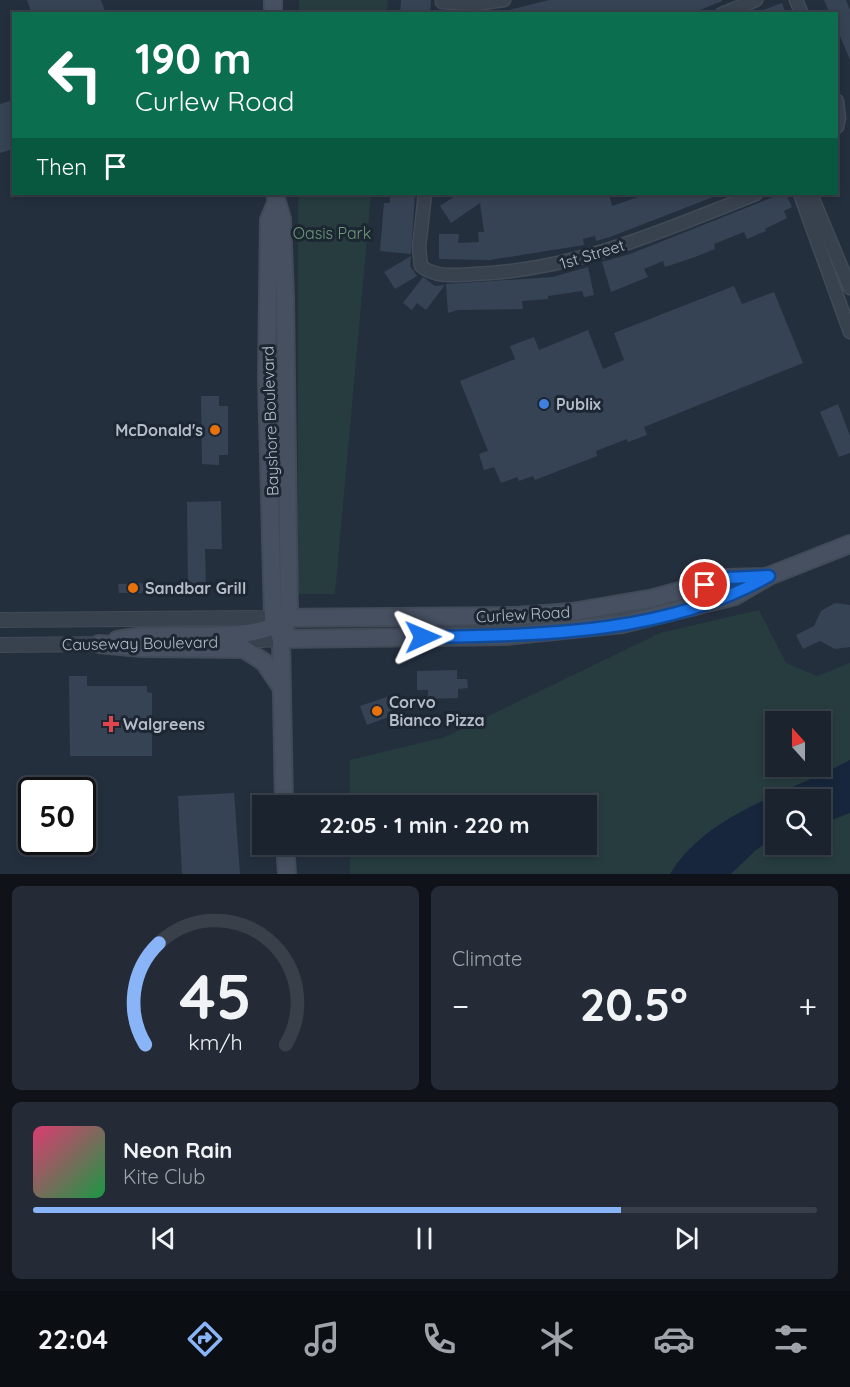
<!DOCTYPE html>
<meta charset="utf-8">
<style>
body{margin:0;font-family:Quicksand,sans-serif;background:#242b36;color:#f1f3f6;height:100vh;display:flex;flex-direction:column;font-size:22px;white-space:nowrap}
*{box-sizing:border-box;margin:0}
p{font-size:20px;color:#a0a4aa}
.icon{flex:none;width:33px;height:33px;fill:none;stroke:currentColor;stroke-width:2;stroke-linecap:round;stroke-linejoin:round}
.map{position:relative;height:874px;overflow:hidden}
.details{display:flex;flex-direction:column;gap:12px;padding:12px;background:#0f1319;flex:1}
.details>*{flex:none}
.banner{position:absolute;left:12px;top:12px;width:826px;height:183px;border-radius:0px;box-shadow:0 3px 9px #0003,0 0 0 2px #39404a;background:#0b6e4f;color:#fff;overflow:hidden}
.needle{width:39px;rotate:339deg}
.buttons{position:absolute;left:765px;top:711px;display:grid;gap:12px}
.buttons a{display:grid;place-items:center;width:66px;height:66px;border-radius:0px;background:#1b232e;box-shadow:0 3px 9px #0003,0 0 0 2px #39404a;font-size:30px}
.speed{position:absolute;left:18px;top:777px;display:flex;gap:12px;font-size:30px;font-weight:700;text-align:center}
.speed>*{display:grid;place-content:center;width:78px;height:78px;border-radius:50%;background:#1b232e;box-shadow:0 3px 9px #0003,0 0 0 2px #39404a;line-height:1}
.speed .limit{border:3px solid #111;border-radius:9px;background:#fff;color:#111}
.pin{position:absolute;display:grid;place-items:center;width:51px;height:51px;color:#fff;margin:-26px;border:3px solid #fff;border-radius:50%;box-shadow:0 2px 6px #0007}
.me{position:absolute;width:66px;margin:-33px;rotate:89deg;stroke-linejoin:round;filter:drop-shadow(0 0 4px #0008)}
.turn{display:flex;align-items:center;gap:21px;height:126px;padding:0 24px;font-size:27px}
.turn .icon{width:78px;height:78px;stroke-width:2.5}
.turn b{display:block;font-size:42px;line-height:51px}
.then{display:flex;align-items:center;height:57px;padding:0 24px;background:#0003;gap:12px;font-size:22px}
.big{font-size:45px;font-weight:800;line-height:1.1}
.details .tile{flex:1;display:flex;flex-direction:column;justify-content:center;gap:9px;min-width:0;padding:0 21px;border-radius:9px;background:#242b36}
.details .dial{align-items:center;gap:0}
.dial svg{height:156px;overflow:visible;fill:none;stroke:#39404a;stroke-width:7;stroke-linecap:round;text-anchor:middle}
.dial text{fill:#f1f3f6;stroke:none}
.song{display:flex;align-items:center;gap:18px}
.cover{width:72px;height:72px;border-radius:9px;background:linear-gradient(135deg,hsl(340 70% 55%),hsl(140 70% 35%))}
.played{height:6px;border-radius:3px;background:linear-gradient(90deg,#8ab4f8 75%,#39404a 75%)}
.keys{display:flex;justify-content:space-around;direction:ltr}
.heat{display:flex;justify-content:space-between;align-items:center;font-size:33px;direction:ltr}
.details .tiles{flex:1;display:grid;gap:12px;grid-template-columns:1fr 1fr}
.tile:last-child{grid-column:span 2}
.trip{position:absolute;left:252px;top:795px;width:345px;height:60px;border-radius:0px;background:#1b232e;box-shadow:0 3px 9px #0003,0 0 0 2px #39404a;font-weight:800;line-height:60px;text-align:center}
.dock{display:flex;height:96px;justify-content:space-around;align-items:center;background:#0b0e12;color:#a0a4aa}
.dock .icon{width:42px;height:42px}
.dock .on{color:#8ab4f8}
.dock b{font-size:27px;color:#f1f3f6}
.map>svg:first-child{display:block}
.green{fill:#263c3f;fill-rule:evenodd}
.water{fill:#17263c}
.building{fill:#364354}
.lines{fill:none;stroke-linecap:round;stroke-linejoin:round}
.minor-casing{stroke:#414a57;stroke-width:15}
.tertiary-casing{stroke:#414a57;stroke-width:16}
.secondary-casing{stroke:#414a57;stroke-width:20}
.minor{stroke:#38414e;stroke-width:12}
.tertiary{stroke:#38414e;stroke-width:14}
.secondary{stroke:#465061;stroke-width:16}
.route-casing{stroke:#114b97;stroke-width:15}
.route{stroke:#1a73e8;stroke-width:10}
.shop-dot{fill:#3f7fe0;stroke:#1d2633;stroke-width:2}
.food-dot{fill:#e8710a;stroke:#1d2633;stroke-width:2}
.health-dot{fill:#e0444e;stroke:#1d2633;stroke-width:2}
.labels{text-anchor:middle;dominant-baseline:central;stroke-width:6;stroke-linejoin:round;paint-order:stroke}
.park-label{font-size:16px;fill:#6b9a76;stroke:#1d2633}
.street-label{font-size:16px;fill:#b4bcc9;stroke:#1d2633}
.poi-label{font-size:16px;font-weight:bold;fill:#b4bcc9;stroke:#1d2633;text-anchor:start}
</style>
<div class="map">
<svg width="850" height="874" viewBox="0 0 850 874">
<rect width="100%" height="100%" fill="#242f3e"/>
<path class="green" d="M299,0H388L387,13L299,14Z
M298,194H371L335,594H298Z
M759,610L786,663L817,676L850,663V874H350V845L586,844V806L350,805V760L445,737L660,633ZM776,722H820V766H776ZM776,800H820V844H776Z"/>
<path class="water" d="M850,760V813L821,824L820,800H776L775,837L756,850L731,874H670C708,812 790,793 850,760Z"/>
<path class="building" d="M27,0H101L106,14H32Z
M401,0H431L430,14H400Z
M549,0H722V1L690,14H509V10Z
M824,0H846L850,10V60L837,29V14H830Z
M782,3L786,14H756L755,13Z
M14,100V149L0,153V104Z
M390,194H415L411,254L380,251L384,203H390Z
M458,194L465,196L478,194H609L612,206L641,196L640,194H721L610,237L596,241L595,236L583,239L584,245L578,246L490,260L439,259V234H459L458,243L479,242L478,232H484L480,203L451,223L440,206Z
M781,194H786L792,207L784,211L787,218L765,229L766,231L747,239L744,232L714,244L715,249L695,257L665,267L663,261L644,269L648,277L611,292L602,262L630,254Z
M411,256L410,266L417,276L395,289L384,272Z
M588,267L594,295L584,297L582,291L548,296V299L522,301L523,309L458,310L448,313L446,284L553,277Z
M423,277L435,286L445,285L426,310L417,303L412,310L403,303Z
M734,286L742,304L774,292L803,363L644,427L647,435L628,442L627,439L596,451L597,456L535,480L533,476L519,481L517,477L501,483L494,467L484,470L479,454L488,451L460,381L515,359L510,346L534,337L539,350L588,330L603,369L624,360L614,333Z
M201,396H219V406H228V455H219V465L202,464Z
M838,404L850,436V453L839,457L820,412Z
M221,501L222,549H205L206,588H188L187,502Z
M147,583V593H119L118,584Z
M835,603L850,605V647L835,649L820,641L803,649L796,635L814,626L821,611Z
M457,670V679H467L468,688L458,689V698L428,699V690H417V671Z
M69,676H87V686H147V692L152,693V756H70Z
M387,697L394,715L367,725L360,706Z
M234,793L240,874H182L178,796Z"/>
<g class="lines">
<g class="minor-casing">
<path id="minor" d="M796,0L802,14
M442,2L475,4L504,0
M722,14L756,0
M837,101L839,118L837,127
M425,194L419,247L421,266C436,278 455,275 474,274C577,270 661,231 756,194
M800,194L850,332
M811,194L850,288"/>
</g>
<g class="tertiary-casing">
<path id="tertiary" d="M0,620L273,618
M236,641L281,639
M0,645L109,644"/>
</g>
<g class="secondary-casing">
<path id="secondary" d="M273,0V14
M276,199L282,219L285,298L289,618L285,627
M276,203L269,220L267,378L273,618L281,639L284,806
M273,618L517,616L572,612L654,598L728,578L765,577
M281,639L506,636L622,624L735,596L769,576L850,544
M117,640C167,629 243,647 286,620
M99,644L142,648L244,649L264,662L281,687
M285,844L287,874"/>
</g>
<use href="#minor" class="minor"/>
<use href="#tertiary" class="tertiary"/>
<use href="#secondary" class="secondary"/>
</g>
<g class="lines">
<g class="route-casing">
<path id="route" d="M423,637C539,635 665,635 769,576L728,578L705,585"/>
</g>
<use href="#route" class="route"/>
</g>
<circle class="shop-dot" cx="544" cy="404" r="6"/>
<g class="food-dot">
<circle cx="215" cy="430" r="6"/>
<circle cx="133" cy="588" r="6"/>
<circle cx="377" cy="711" r="6"/>
</g>
<path class="health-dot" d="M108 715h6v6h6v6h-6v6h-6v-6h-6v-6h6z"/>
<g class="labels">
<g class="park-label">
<text x="332" y="233">Oasis Park</text>
</g>
<g class="street-label">
<text transform="translate(592 254) rotate(-17)">1st Street</text>
<text transform="translate(270 421) rotate(-92)">Bayshore Boulevard</text>
<text transform="translate(523 614) rotate(-3)">Curlew Road</text>
<text transform="translate(140 643) rotate(-1)">Causeway Boulevard</text>
</g>
<g class="poi-label">
<text x="556" y="404">Publix</text>
<text x="203" y="430" text-anchor="end">McDonald's</text>
<text x="145" y="588">Sandbar Grill</text>
<text x="389" y="702">Corvo<tspan x="389" dy="18">Bianco Pizza</tspan></text>
<text x="123" y="724">Walgreens</text>
</g>
</g>
</svg>
<div class="buttons">
<a><svg class="needle" viewBox="-14 -14 28 28"><path d="M0-13l5 13h-10z" fill="#e53935"/><path d="M0 13l5-13h-10z" fill="#a0a4aa"/></svg></a>
<a><svg class="icon" aria-label="search" viewBox="0 0 24 24"><circle cx="10" cy="10" r="6"/><path d="M15 15l6 6"/></svg></a>
</div>
<div class="speed"><div class="limit">50</div></div>
<div class="pin" style="left:705px;top:585px;background:#d93025"><svg class="icon" aria-label="arrive" viewBox="0 0 24 24"><path d="M6 21V4h12l-3 4 3 4H6"/></svg></div>
<svg class="me" style="left:423px;top:637px" viewBox="-20 -20 40 40"><path d="M0-17L14 15 0 8-14 15z" fill="#1a73e8" stroke="#fff" stroke-width="4"/></svg>
<div class="trip">22:05 · 1 min · 220 m</div>
<div class="banner">
<div class="turn"><svg class="icon" aria-label="left" viewBox="0 0 24 24"><path d="M17 20v-9H6M10 6l-5 5 5 5"/></svg><div><b>190 m</b>Curlew Road</div></div>
<div class="then">Then<svg class="icon" aria-label="arrive" viewBox="0 0 24 24"><path d="M6 21V4h12l-3 4 3 4H6"/></svg></div>
</div>
</div>
<section class="details">
<div class="tiles">
<div class="tile dial"><svg viewBox="0 0 100 80">
<path d="M14 69A42 42 0 1 1 86 69"/>
<path d="M14 69A42 42 0 0 1 21 17" stroke="#8ab4f8"/>
<text x="50" y="56" font-size="32" font-weight="700">45</text>
<text x="50" y="72" font-size="11">km/h</text>
</svg></div>
<div class="tile"><p>Climate</p>
<div class="heat"><a>−</a><b class="big">20.5°</b><a>+</a></div>
</div>
<div class="tile">
<div class="song"><i class="cover"></i><div><b>Neon Rain</b><p>Kite Club</p></div></div>
<div class="played"></div>
<div class="keys"><svg class="icon" aria-label="previous" viewBox="0 0 24 24"><path d="M18 5L8 12l10 7zM5 5v14"/></svg><svg class="icon" aria-label="pause" viewBox="0 0 24 24"><path d="M8 5v14M16 5v14"/></svg><svg class="icon" aria-label="next" viewBox="0 0 24 24"><path d="M6 5l10 7-10 7zM19 5v14"/></svg></div>
</div>
</div>
</section>
<nav class="dock">
<b>22:04</b>
<svg class="icon on" aria-label="directions" viewBox="0 0 24 24"><path d="M12 3l9 9-9 9-9-9zM9 14v-3h6M13 9l2 2-2 2"/></svg>
<svg class="icon" aria-label="music" viewBox="0 0 24 24"><path d="M9 18V5l10-2v13"/><circle cx="6" cy="18" r="3"/><circle cx="16" cy="16" r="3"/></svg>
<svg class="icon" aria-label="phone" viewBox="0 0 24 24"><path d="M5 4h4l2 5-3 2q2 4 5 5l2-3 5 2v4C11 20 4 13 5 4z"/></svg>
<svg class="icon" aria-label="climate" viewBox="0 0 24 24"><path d="M12 3v18M4 7l16 10M4 17L20 7"/></svg>
<svg class="icon" aria-label="car" viewBox="0 0 24 24"><path d="M5 17H2v-5l4-1 3-4h7l3 4 3 1v5h-3M9 17h6M6 11h13"/><circle cx="7" cy="17" r="2"/><circle cx="17" cy="17" r="2"/></svg>
<svg class="icon" aria-label="filters" viewBox="0 0 24 24"><path d="M4 7h16M4 17h16"/><circle cx="9" cy="7" r="2"/><circle cx="15" cy="17" r="2"/></svg>
</nav>
